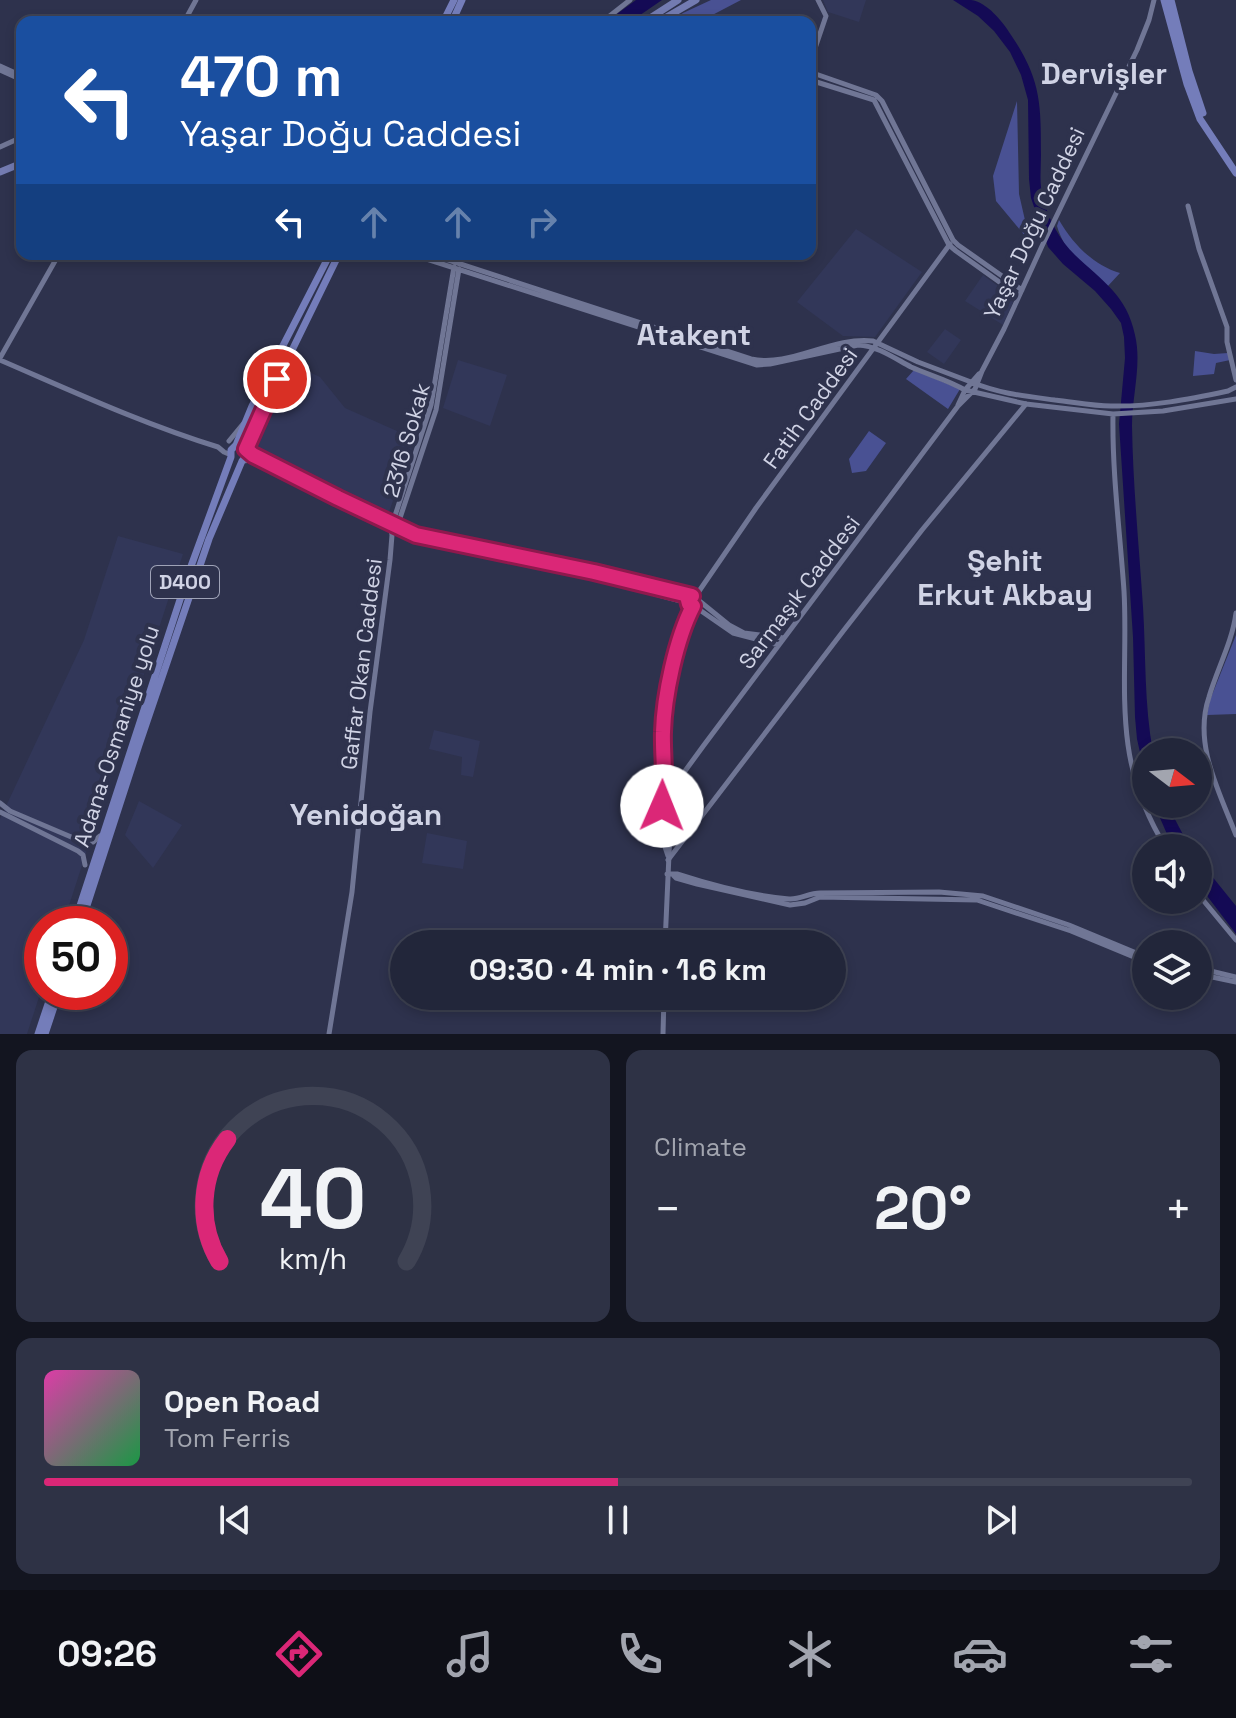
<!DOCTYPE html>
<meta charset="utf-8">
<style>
body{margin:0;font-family:"Space Grotesk",sans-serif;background:#2e3245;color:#f1f3f6;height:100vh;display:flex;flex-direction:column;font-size:30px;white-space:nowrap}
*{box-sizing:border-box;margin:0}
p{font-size:26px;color:#a2a5af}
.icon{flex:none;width:44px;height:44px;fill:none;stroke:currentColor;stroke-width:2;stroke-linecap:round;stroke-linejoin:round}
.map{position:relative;height:1034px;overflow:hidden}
.details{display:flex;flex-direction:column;gap:16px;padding:16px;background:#131520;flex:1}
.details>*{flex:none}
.top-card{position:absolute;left:16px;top:16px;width:800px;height:244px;border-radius:16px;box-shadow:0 4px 12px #0003,0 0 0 2px #3f4354;background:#1a4fa0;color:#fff;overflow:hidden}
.needle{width:52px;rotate:106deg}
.tools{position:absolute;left:1132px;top:738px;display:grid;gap:16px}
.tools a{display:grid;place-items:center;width:80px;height:80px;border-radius:50%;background:#22263a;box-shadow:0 4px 12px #0003,0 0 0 2px #3f4354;font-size:40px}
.speed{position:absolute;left:24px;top:906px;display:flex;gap:16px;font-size:40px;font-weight:700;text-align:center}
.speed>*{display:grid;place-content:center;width:104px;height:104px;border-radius:50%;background:#22263a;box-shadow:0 4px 12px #0003,0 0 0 2px #3f4354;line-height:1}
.speed .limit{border:12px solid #d22;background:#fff;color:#111}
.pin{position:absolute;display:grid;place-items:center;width:68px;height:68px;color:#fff;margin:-34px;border:4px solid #fff;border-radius:50%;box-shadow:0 2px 8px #0007}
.me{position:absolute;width:88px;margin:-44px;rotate:1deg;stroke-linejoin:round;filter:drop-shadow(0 0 6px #0008)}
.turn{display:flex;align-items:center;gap:28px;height:168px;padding:0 32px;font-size:36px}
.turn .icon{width:104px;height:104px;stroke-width:2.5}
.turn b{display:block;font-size:56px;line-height:68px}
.lanes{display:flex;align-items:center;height:76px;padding:0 32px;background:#0003;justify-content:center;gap:40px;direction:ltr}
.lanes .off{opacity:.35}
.big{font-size:60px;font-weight:800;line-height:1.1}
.details .card{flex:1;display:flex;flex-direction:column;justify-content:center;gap:12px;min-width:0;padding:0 28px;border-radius:16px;background:#2e3245}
.details .dial{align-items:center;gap:0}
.dial svg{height:208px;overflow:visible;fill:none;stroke:#3f4354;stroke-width:7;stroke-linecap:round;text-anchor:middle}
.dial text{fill:#f1f3f6;stroke:none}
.song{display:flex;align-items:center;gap:24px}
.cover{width:96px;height:96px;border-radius:12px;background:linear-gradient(135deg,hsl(320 70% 55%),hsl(140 70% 35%))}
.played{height:8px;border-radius:4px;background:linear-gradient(90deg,#db2777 50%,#3f4354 50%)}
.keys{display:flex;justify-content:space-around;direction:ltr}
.heat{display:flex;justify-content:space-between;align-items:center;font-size:44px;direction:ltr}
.details .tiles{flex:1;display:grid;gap:16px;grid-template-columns:1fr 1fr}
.card:last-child{grid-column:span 2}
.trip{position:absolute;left:390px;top:930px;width:456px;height:80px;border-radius:40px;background:#22263a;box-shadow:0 4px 12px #0003,0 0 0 2px #3f4354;font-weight:800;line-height:80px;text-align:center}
.menu{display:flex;height:128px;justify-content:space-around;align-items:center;background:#0e0f17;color:#a2a5af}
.menu .icon{width:56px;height:56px}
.menu .current{color:#db2777}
.menu b{font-size:36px;color:#f1f3f6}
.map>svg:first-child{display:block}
.built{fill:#323759}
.green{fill:#495193}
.water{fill:#140a55}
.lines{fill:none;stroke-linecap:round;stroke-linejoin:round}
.tertiary{stroke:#707695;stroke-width:5}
.secondary{stroke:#707695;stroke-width:5}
.primary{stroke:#737bb1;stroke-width:7}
.trunk{stroke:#747dba;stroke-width:7}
.route-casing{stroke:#8e194d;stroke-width:20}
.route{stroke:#db2777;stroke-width:14}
.labels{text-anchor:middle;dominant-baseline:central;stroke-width:8;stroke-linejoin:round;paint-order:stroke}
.shield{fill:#2e324d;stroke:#9fa3b7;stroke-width:2}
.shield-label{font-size:20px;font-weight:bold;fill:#d0d3e5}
.street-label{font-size:22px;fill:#d0d3e5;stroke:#2e324d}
.district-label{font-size:30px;font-weight:bold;fill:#d0d3e5;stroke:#2e324d}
</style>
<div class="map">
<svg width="1236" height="1034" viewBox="0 0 1236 1034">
<rect width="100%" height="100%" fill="#2e324d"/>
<path class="built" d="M823,0H866L859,22L828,12Z
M856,229L922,272L875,337L843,336L797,302Z
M983,275L1013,297L1014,300L1003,325L965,301Z
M945,329L961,340L944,364L927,352Z
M458,360L507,375L490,426L443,408Z
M292,364L320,377L345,408L415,439L389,512L254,451Z
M118,536L183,554L63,924H42V988L27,1034H0V819L84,640Z
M434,730L480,741L473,777L461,775L462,757L429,749Z
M139,801L182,825L153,868L125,835Z
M427,833L467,841L463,869L422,863Z"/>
<path class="green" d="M711,0H741L699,22H671L683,13Z
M1017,101L1019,194L1030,242L996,201L993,176Z
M1059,220C1073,244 1093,265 1120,273L1107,287C1085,268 1065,254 1057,226Z
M1195,351L1214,354L1228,353L1230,360L1216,363L1214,374L1193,376Z
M914,370L960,389L948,409L906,379Z
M869,431L886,443L866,471L852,473L849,459Z
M1236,635V714L1207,715L1210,700Z"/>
<path class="water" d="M636,0H662L630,22H606Z
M953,0C959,0 966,0 971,0C987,2 1003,22 1011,35C1041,79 1041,104 1041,155C1041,169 1039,184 1043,198C1048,218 1060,241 1075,255C1102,281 1127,295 1135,335C1142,364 1132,396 1132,426C1133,486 1139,547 1143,607C1146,656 1144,704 1153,752H1146V779L1137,739L1135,717L1133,637L1119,424L1125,358L1124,337L1121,323L1111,309L1095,291L1063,264L1048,247L1031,198L1029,179L1028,100L1021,75L1010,52L994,31L978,16Z
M1154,804H1167L1190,848H1173Z
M1198,859L1236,906V934L1198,884Z"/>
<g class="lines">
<path class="tertiary" d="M602,22L630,0
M0,147L22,137
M1188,206L1199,249L1227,327V342L1236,380
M411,254L757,365L770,364L858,345C878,346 894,358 911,367C929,375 948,380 965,390
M430,254L751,359C790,368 832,336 873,341L918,362L971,382
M392,525L431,405L454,267
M396,530L436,410L459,269
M695,597L756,508L950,244
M664,801V709L689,604
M0,803L10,811L83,842H93L100,836
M0,812L78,851L83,855L85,865
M668,860L844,630L922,530L1026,404"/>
<path class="secondary" d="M184,22L196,0
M810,63L826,16L818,0
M0,66L22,76
M0,70L22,80
M810,72L876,95L882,101L953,240L958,245L1022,290
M810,80L874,100L949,245L956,251L1019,296
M0,358L59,254
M0,360C72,391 143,424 218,447L224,452L231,455
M971,382C1001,394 1024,396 1055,400C1074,402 1092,406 1111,406C1151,407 1190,399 1228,391L1236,387
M965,390L1026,404L1113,414L1163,411L1236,399
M958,405L965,390L979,374
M1113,414C1112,473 1120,532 1124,591C1127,642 1121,694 1128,745C1133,781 1147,817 1166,848
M229,441L243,424
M246,449L253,455L338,498L416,535L594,572L692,596
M243,461L252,460L391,530L417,540L600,579L688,603
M697,599L729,625L744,633L784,638
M694,606L733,633L779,645
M1236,613C1232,643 1217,669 1209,697C1193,744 1219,791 1236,835
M662 806a6 6 0 1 1 12 0a6 6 0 1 1-12 0Z
M671,801L685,771L704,745L958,406L975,389L982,371L1004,329L1042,246L1137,50L1149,20L1154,0
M664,810L665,847L668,856
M667,874H677C711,885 753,896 789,899C799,900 809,893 820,893L939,892L983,896L1069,925L1146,957
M674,876L676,878L697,884L790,905L805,903L820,897L977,900L1071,931L1146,962
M1198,894L1236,940
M665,944L671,810
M1198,968L1236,977
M1198,974L1236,982
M329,1034L352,892L370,712L390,560L392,535L391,530
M663,1034L664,996"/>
<path class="primary" d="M644,22L678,0
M658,22L696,0
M0,172L22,163"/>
<path class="trunk" d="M1164,0L1187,84L1200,119L1236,173
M1171,0L1189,71L1203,113
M443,22L454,0
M452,22L462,0
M74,924L190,569L231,457V450L236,445L252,406L330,254
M81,924L139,745L209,539L242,461L245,457L246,449L257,422L339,254
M38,1034L52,992
M45,1034L59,992"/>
</g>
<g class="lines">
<g class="route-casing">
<path id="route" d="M277,379L246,449L253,455L338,498L416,535L594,572L692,596L688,600L689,604L693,606C676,639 664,696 663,732C662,749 667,794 662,806"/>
</g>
<use href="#route" class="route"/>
</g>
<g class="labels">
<rect class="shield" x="151" y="566" width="68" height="32" rx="6"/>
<g class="shield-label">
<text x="185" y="582">D400</text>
</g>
<g class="street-label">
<text transform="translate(1034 223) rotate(-65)">Yaşar Doğu Caddesi</text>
<text transform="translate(810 408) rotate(-54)">Fatih Caddesi</text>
<text transform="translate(406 440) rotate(-74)">2316 Sokak</text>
<text transform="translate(799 592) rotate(-53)">Sarmaşık Caddesi</text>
<text transform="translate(361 664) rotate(-83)">Gaffar Okan Caddesi</text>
<text transform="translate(116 736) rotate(-72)">Adana-Osmaniye yolu</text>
</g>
<g class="district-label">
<text x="1104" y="73">Dervişler</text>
<text x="694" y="334">Atakent</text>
<text x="1005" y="560">Şehit<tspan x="1005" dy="34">Erkut Akbay</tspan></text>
<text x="366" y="814">Yenidoğan</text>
</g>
</g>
</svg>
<div class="tools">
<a><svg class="needle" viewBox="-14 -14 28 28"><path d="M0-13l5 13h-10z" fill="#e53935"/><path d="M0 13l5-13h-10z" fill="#a2a5af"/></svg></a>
<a><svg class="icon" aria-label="sound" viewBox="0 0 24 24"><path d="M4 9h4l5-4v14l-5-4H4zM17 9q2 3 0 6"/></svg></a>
<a><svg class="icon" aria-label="layers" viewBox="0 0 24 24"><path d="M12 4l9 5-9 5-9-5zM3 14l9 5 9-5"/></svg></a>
</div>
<div class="speed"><div class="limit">50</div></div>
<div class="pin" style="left:277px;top:379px;background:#d93025"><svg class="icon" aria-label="arrive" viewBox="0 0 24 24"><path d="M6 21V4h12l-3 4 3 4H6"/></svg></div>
<svg class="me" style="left:662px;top:806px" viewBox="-20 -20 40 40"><circle r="19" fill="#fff"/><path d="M0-13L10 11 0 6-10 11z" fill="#db2777"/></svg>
<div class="trip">09:30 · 4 min · 1.6 km</div>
<div class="top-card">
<div class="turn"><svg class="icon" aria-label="left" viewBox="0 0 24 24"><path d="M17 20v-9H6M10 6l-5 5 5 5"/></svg><div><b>470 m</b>Yaşar Doğu Caddesi</div></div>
<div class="lanes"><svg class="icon" aria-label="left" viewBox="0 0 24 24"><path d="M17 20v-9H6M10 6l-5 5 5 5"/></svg><svg class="icon off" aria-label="ahead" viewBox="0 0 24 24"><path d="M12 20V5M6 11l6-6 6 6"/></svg><svg class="icon off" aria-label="ahead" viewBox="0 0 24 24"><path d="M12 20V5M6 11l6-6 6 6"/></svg><svg class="icon off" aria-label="right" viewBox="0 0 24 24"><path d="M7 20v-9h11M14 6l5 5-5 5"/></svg></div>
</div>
</div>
<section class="details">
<div class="tiles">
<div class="card dial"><svg viewBox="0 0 100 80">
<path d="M14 69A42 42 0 1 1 86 69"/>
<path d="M14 69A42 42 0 0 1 17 22" stroke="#db2777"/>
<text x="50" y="56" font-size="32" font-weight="700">40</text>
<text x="50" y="72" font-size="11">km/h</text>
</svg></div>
<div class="card"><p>Climate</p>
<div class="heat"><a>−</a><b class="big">20°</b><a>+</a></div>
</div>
<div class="card">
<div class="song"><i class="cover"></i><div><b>Open Road</b><p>Tom Ferris</p></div></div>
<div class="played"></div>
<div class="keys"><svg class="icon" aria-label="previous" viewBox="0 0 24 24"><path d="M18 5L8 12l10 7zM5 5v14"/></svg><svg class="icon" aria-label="pause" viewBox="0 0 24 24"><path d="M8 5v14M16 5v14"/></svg><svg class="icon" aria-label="next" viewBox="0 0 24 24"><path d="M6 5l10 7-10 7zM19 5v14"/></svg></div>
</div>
</div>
</section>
<nav class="menu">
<b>09:26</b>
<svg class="icon current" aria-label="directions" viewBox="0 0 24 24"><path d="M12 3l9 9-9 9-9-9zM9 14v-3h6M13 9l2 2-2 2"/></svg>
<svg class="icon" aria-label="music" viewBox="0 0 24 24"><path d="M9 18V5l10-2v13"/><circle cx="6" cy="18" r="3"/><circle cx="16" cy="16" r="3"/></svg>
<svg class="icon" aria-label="phone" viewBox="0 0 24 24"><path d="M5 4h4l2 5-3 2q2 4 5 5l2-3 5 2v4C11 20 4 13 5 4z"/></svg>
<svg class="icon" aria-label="climate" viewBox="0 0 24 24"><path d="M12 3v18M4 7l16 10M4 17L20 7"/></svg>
<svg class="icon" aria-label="car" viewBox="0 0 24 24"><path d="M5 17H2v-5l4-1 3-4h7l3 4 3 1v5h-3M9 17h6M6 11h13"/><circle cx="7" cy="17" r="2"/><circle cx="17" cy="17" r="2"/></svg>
<svg class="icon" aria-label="filters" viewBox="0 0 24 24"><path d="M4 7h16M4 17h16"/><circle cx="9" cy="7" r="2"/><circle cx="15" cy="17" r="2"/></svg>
</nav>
